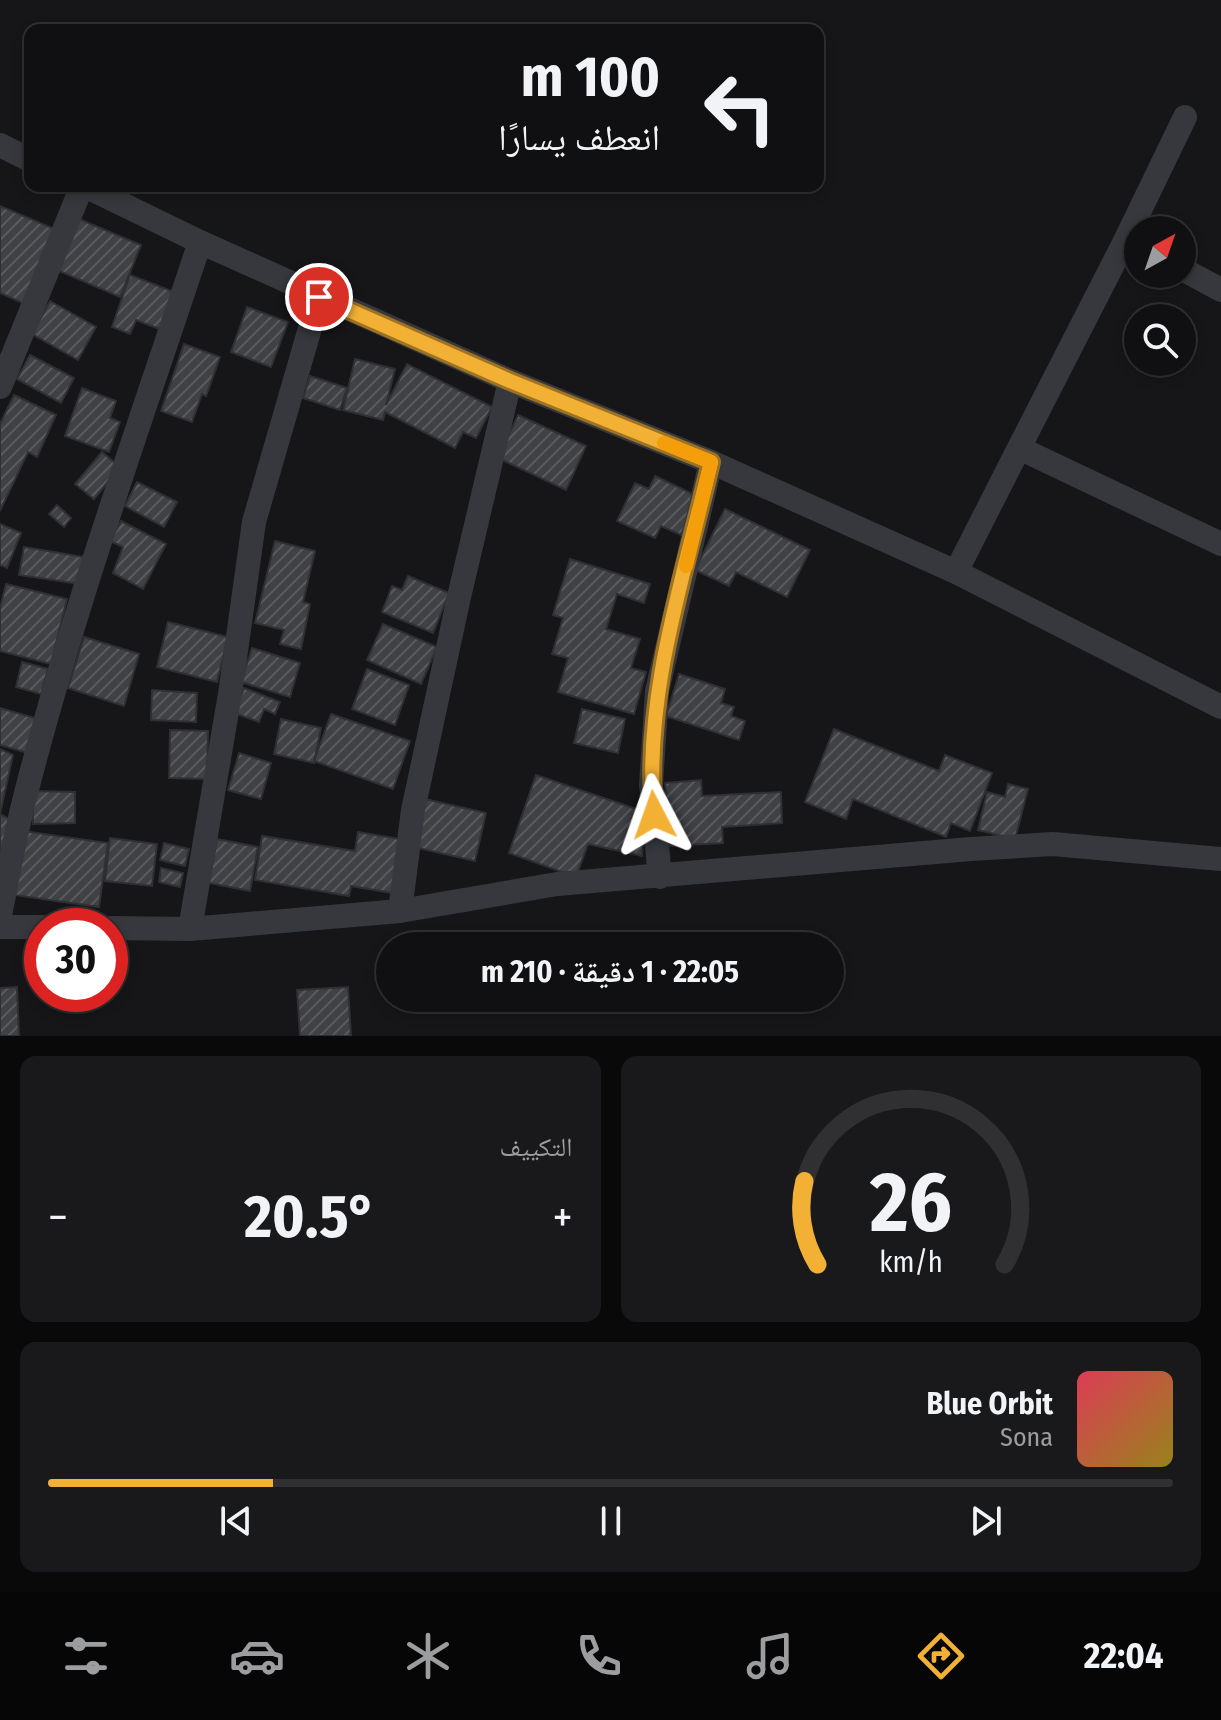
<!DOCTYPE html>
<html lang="ar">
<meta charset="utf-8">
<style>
body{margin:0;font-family:"Fira Sans Condensed","Noto Naskh Arabic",sans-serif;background:#19191b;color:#f1f3f6;direction:rtl;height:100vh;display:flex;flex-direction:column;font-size:30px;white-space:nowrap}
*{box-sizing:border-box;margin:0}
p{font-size:26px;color:#9c9d9f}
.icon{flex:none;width:44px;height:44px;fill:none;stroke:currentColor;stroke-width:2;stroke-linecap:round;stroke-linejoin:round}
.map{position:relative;height:1036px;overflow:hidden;direction:ltr}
.sheet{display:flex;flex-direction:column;gap:20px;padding:20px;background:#09090a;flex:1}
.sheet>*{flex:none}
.guide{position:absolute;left:24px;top:24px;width:800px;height:168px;border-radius:16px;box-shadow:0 4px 12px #0003,0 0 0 2px #303032;direction:rtl;background:#101012;color:#f1f3f6;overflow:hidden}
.needle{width:52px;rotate:40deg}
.tools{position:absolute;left:1124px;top:216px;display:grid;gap:16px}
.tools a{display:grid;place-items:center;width:72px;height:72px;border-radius:50%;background:#101012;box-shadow:0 4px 12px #0003,0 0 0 2px #303032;font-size:40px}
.speed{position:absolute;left:24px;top:908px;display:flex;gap:16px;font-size:40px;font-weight:700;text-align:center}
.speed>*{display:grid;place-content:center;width:104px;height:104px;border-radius:50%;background:#101012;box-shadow:0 4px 12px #0003,0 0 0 2px #303032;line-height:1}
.speed .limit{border:12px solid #d22;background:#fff;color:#111}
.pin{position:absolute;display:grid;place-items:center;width:68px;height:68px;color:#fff;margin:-34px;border:4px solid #fff;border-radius:50%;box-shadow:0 2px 8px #0007}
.me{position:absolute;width:88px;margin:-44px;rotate:356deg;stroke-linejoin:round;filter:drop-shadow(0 0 6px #0008)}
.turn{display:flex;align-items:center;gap:28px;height:168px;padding:0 32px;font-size:36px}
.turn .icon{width:104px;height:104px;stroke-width:2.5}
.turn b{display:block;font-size:56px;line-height:68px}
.big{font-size:60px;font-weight:700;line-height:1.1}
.sheet .card{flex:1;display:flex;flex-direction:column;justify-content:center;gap:12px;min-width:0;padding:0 28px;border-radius:16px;background:#19191b}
.sheet .dial{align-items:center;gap:0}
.dial svg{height:208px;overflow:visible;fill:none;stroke:#303032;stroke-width:7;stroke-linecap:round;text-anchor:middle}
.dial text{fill:#f1f3f6;stroke:none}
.song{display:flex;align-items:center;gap:24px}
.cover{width:96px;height:96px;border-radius:12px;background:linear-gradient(135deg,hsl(350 70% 55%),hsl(50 70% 35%))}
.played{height:8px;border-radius:4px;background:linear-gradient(90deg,#f2b134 20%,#303032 20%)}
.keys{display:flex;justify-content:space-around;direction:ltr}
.heat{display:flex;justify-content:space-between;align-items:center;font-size:44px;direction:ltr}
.sheet .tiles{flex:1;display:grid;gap:20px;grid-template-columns:1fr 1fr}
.card:last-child{grid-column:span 2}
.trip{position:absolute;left:376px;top:932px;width:468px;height:80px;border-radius:40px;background:#101012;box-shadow:0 4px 12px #0003,0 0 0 2px #303032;font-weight:700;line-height:80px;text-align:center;direction:rtl}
.tab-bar{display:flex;height:128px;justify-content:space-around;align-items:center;background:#060607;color:#9c9d9f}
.tab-bar .icon{width:56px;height:56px}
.tab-bar .current{color:#f2b134}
.tab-bar b{font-size:36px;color:#f1f3f6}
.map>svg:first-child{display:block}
.building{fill:url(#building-hatch);stroke:#303034;stroke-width:2}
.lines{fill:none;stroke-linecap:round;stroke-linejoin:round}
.minor{stroke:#37383d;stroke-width:24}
.route-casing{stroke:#9d7322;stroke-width:20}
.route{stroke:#f2b134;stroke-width:14}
.slow{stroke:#f59e0b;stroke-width:14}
</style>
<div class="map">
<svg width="1221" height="1036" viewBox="0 0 1221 1036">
<defs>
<pattern id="building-hatch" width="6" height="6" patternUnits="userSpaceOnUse" patternTransform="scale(2)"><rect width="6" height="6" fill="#404145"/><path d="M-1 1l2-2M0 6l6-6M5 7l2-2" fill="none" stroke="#595a5e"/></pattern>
</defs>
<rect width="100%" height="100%" fill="#161618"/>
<path class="building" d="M0,206L59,231L27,305L0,293Z
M79,219L141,245L120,297L57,270Z
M130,275L177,293L162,330L136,320L130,334L112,327Z
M50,301L96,327L78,360L32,334Z
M247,307L288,322L271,367L231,352Z
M184,344L220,357L206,396L202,394L192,422L161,411Z
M30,355L74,378L61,403L17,379Z
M355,359L395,369L386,405L407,364L492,407L476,438L463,432L455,448L385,412L383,420L343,410Z
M310,376L347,388L340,410L303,398Z
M82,388L116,401L110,418L120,422L109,452L65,436Z
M14,395L56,415L37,457L28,452L0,511V424Z
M518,415L586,446L566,490L498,458Z
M102,452L120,467L94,499L75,484Z
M655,476L699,497L681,535L661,526L655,538L617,521L635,483L649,489Z
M137,482L177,502L164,527L125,506Z
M57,505L71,518L64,527L49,514Z
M725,509L810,550L787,597L736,572L729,586L695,570Z
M121,521L166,544L143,589L113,573L123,547L110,541Z
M0,524L21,533L7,568L0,565Z
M275,541L315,551L303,602L310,604L301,649L280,644L284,630L255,623Z
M24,547L84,557L80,584L19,575Z
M570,559L650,584L644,603L617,594L606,629L640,639L631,668L646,672L634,714L558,692L568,658L552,654L563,618L553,615Z
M408,576L449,593L433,633L382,612L392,586L402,590Z
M6,584L67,599L51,664L0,651V608Z
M168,622L228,637L217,682L157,667Z
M383,624L437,647L421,684L367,660Z
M84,637L139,654L124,706L68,688Z
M252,648L300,663L290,697L241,682Z
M22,662L48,669L41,694L16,687Z
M367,669L409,685L395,725L352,709Z
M679,674L725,689L721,703L734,707L731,716L745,721L739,740L666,716Z
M244,688L280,702L275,714L264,709L259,722L234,713Z
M152,690L197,693L196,722L151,720Z
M0,708L38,719L28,753L0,745Z
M582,709L625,719L618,753L574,743Z
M331,714L410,741L393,789L314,761Z
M281,719L321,728L314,763L274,754Z
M834,729L939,771L945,755L992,773L970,831L951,823L946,837L853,799L846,819L805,802Z
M170,730L208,731L207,779L169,778Z
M0,749L13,755L0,814L9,819L0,858Z
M239,753L271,763L261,799L228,790Z
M536,775L645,812L642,856L588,844L576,877L509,853Z
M701,780L702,796L781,792L782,823L722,827L723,843L669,846L665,783Z
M1008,784L1028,789L1015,839L978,830L987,792L1005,797Z
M33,791L75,792V823L33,824Z
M425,799L486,813L475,861L414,847Z
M23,831L108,843L99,907L14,895Z
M358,832L400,839L392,893L351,886L349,896L255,880L262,836L355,851Z
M110,838L157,844L152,886L105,881Z
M217,839L258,847L250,891L209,883Z
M164,843L189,849L185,866L160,860Z
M161,868L183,873L180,887L159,882Z
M17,987L19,1036H0V988Z
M348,987L351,1036H300L297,990Z"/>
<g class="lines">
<path class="minor" d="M0,145L30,160
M85,186L200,242L510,381L711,462L956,572L1221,707
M1182,269L1221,290
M0,387L82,186
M1019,448L1125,241L1185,117
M956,572L1019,448L1221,544
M660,877L651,785L657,691L711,462
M400,911L413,810L459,597L510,381
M0,915C8,876 15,836 25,797C73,609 139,426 200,242
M0,927H42
M110,928L190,929L400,911L557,884L971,849L1053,844L1221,859
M190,929L230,694L254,522L319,297"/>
</g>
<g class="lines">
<g class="route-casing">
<path id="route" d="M319,297L510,381L711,462C684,577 643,696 654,815"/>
</g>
<use href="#route" class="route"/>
<path class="slow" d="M664,443L711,462L686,566"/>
</g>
</svg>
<div class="tools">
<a><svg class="needle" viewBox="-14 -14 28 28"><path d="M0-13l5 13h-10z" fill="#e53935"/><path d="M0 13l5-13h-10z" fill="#9c9d9f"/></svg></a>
<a><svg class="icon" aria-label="search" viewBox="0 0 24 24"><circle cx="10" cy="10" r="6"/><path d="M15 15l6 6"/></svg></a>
</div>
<div class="speed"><div class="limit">30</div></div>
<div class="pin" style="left:319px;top:297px;background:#d93025"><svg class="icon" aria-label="arrive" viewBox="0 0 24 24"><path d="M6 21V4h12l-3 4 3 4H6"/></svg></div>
<svg class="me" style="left:654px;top:815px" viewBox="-20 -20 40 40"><path d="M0-17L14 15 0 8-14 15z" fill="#f2b134" stroke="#fff" stroke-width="4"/></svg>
<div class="trip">22:05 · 1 دقيقة · 210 m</div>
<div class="guide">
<div class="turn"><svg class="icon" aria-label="left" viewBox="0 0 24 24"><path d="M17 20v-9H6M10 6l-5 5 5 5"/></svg><div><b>100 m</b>انعطف يسارًا</div></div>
</div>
</div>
<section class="sheet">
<div class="tiles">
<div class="card dial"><svg viewBox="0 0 100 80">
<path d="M14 69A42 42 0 1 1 86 69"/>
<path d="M14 69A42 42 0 0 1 9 37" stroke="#f2b134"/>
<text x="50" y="56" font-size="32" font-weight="700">26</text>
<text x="50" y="72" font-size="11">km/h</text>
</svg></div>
<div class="card"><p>التكييف</p>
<div class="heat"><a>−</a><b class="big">20.5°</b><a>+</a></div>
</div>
<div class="card">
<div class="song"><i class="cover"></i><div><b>Blue Orbit</b><p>Sona</p></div></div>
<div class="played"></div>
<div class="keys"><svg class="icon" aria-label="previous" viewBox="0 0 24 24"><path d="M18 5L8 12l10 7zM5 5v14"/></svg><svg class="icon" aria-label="pause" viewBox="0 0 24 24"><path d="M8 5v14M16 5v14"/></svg><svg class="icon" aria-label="next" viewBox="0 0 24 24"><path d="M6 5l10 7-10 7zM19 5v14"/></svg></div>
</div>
</div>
</section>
<nav class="tab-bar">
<b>22:04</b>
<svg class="icon current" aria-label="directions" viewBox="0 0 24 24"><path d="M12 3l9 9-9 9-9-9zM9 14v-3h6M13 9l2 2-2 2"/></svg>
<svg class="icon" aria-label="music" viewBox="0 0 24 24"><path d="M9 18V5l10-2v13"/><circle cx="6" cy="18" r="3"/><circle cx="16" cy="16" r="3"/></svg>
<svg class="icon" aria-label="phone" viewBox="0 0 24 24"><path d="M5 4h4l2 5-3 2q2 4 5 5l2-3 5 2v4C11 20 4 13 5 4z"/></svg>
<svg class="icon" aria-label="climate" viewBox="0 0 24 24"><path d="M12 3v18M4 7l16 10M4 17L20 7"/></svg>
<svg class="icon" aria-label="car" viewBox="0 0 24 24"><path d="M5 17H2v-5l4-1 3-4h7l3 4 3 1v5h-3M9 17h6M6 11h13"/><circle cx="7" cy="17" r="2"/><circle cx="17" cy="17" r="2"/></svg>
<svg class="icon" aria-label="filters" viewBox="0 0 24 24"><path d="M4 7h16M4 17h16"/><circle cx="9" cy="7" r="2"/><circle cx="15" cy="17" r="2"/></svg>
</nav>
